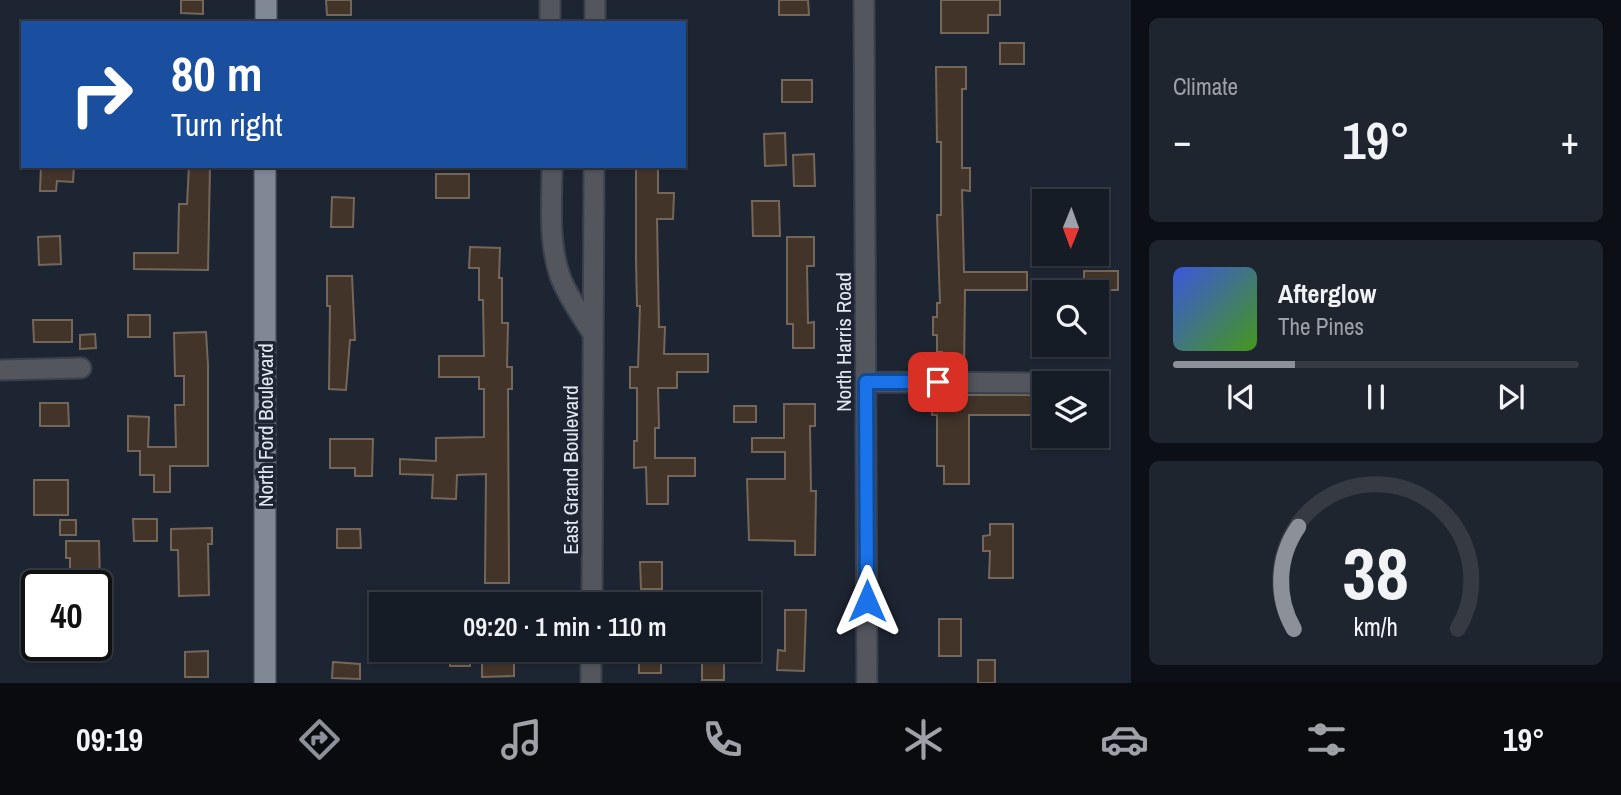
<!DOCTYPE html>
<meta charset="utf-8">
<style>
body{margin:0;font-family:"Archivo Narrow",sans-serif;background:#1f252e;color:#f1f3f6;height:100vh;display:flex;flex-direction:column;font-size:26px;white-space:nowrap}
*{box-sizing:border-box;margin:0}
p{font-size:23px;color:#9ea1a7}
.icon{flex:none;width:38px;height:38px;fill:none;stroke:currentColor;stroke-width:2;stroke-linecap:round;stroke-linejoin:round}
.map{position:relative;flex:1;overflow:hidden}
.sheet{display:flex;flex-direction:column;gap:18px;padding:18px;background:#0c0f15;width:490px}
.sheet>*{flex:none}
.top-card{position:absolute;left:21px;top:21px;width:665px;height:147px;border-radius:0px;box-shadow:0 2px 5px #0004,0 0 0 2px #353a43;background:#1a4fa0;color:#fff;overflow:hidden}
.needle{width:46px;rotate:181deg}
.buttons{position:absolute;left:1032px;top:189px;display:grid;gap:14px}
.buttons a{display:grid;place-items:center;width:77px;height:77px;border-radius:0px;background:#161c26;box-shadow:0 2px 5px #0004,0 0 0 2px #353a43;font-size:35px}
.speed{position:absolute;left:21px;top:570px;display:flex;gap:14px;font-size:35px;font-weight:700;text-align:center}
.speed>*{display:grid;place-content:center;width:91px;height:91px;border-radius:50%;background:#161c26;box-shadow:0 2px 5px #0004,0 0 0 2px #353a43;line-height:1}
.speed .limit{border:4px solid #111;border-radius:10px;background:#fff;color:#111}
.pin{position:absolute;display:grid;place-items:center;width:60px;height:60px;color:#fff;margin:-30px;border-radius:14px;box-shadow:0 4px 10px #0006}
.me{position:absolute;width:77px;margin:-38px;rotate:0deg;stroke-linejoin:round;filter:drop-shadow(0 0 5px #0008)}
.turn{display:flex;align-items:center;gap:24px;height:147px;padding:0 35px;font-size:32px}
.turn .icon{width:91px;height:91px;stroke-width:2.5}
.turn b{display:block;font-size:49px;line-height:60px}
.big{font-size:52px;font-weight:600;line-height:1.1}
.sheet .card{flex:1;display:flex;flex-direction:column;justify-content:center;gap:10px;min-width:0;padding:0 24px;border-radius:10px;background:#1f252e}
.sheet .dial{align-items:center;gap:0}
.dial svg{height:182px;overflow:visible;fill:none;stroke:#353a43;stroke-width:7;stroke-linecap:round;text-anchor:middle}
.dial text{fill:#f1f3f6;stroke:none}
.song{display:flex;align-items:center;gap:21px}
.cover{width:84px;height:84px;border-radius:10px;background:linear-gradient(135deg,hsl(230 70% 55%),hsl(100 70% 35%))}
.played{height:7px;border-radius:4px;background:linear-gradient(90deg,#8c9099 30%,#353a43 30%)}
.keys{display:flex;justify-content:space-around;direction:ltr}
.heat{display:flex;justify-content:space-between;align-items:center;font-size:38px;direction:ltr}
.trip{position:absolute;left:369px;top:592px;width:392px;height:70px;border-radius:0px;background:#161c26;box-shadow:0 2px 5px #0004,0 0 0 2px #353a43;font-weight:600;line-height:70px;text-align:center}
.menu{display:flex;height:112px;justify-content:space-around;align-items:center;background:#090b0f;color:#9ea1a7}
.menu .icon{width:49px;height:49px}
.menu .active{color:#8c9099}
.menu b{font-size:32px;color:#f1f3f6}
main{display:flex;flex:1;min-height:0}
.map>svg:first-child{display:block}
.building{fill:#423429;stroke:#75665a;stroke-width:2}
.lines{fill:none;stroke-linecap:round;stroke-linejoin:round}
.minor-casing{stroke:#3a404d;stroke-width:23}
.major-casing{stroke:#3a404d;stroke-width:24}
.minor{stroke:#53565d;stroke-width:19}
.major{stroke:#808795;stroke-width:21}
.route-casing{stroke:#114b97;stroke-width:18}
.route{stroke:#1a73e8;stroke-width:12}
.labels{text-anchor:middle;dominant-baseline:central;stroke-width:7;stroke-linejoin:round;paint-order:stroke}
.street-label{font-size:21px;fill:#e3e9f2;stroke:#1e2532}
</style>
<main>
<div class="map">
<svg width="1131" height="683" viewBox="0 0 1131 683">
<rect width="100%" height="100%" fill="#1e2532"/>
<path class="building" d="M181,0H203V14L181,13Z
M326,0H351V15H327Z
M779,0H808L809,15H779Z
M941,0H1000V15H988V33H941Z
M1000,43H1024V64H1000Z
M936,67H966V89H962V168H970V191L962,190L964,272H1027V290H965L964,370H942V352H937V335H933V317H937V303H940L937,215H941V142H937Z
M782,80H812V102H782Z
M785,133L786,165L765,166L764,134Z
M814,154L815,186H794L793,155Z
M41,166H74L73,182L57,181L56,191H40Z
M189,166H210L208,270L134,269V253H178L179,204H187Z
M636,166H658V193H674L673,219H657L659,327H665L664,354H708V372H677V388H658L659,428H655V458H695V476H668V504H647L646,467L634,468V441H637V388H630V367H638L640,306H637L636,260Z
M436,174H469V198H436Z
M332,197L354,198L353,227H331Z
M752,201H779L780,236H753Z
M60,236L61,264L39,265L38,237Z
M787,237H814V266H807L808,323L814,322V348H793V324H787Z
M470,247L500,248L499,278H502V323H508L507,367H512V389H508L509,583H485L486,474L457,475L456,499L432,498L433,475L400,474V459L436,461V438L484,437V389H479V377H439V356H484L483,300H479V268H469Z
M1084,271H1118V290H1084Z
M327,276H352L355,340H350L346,390L329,389L330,306H327Z
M128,315H150V337H128Z
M33,320H72V342H34Z
M206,332L208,365V466H170V492H154V475H140V451H128V416L149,417L148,447H176L175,405H184V376H175L174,333Z
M95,334L96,348L80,349V335Z
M932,395H1045V415H969V484H944V466H937V415H932Z
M40,403H68L69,426H40Z
M784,404H815V426H810L811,491H816L815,555H795V541L749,540L747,479H785V452H752V438H784Z
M734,406H756V422H734Z
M330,439H373L372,476H355V468H330Z
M34,480H68V515H34Z
M133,519H157V541H134Z
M60,520H76V535H60Z
M990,524H1013V578H989L990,551H983V536L990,535Z
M212,528V544H208L209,595L179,596L178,550H171V529Z
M337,529H360L361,548H337Z
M66,541H99L100,586H70V558H66Z
M640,562H662V589H641Z
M785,610H806L804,671L777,670L778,650L785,651Z
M939,619H961V656H939Z
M450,649H470V666H450Z
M639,649H661V673H639Z
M208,651V677H185V652Z
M482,655H514V676L482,677Z
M978,660H995V683H978Z
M702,661L724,662V680H702Z
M333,662L360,664V679L332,678Z"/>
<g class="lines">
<g class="minor-casing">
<path id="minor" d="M550,0V23
M864,0L867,683
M595,23V0
M552,166C552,203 548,241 560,276C567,296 582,316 593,334
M0,370L81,368
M866,382L1071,383
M592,604L594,166
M591,683V649"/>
</g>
<g class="major-casing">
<path id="major" d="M266,23V0
M265,683V166"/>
</g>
<use href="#minor" class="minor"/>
<use href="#major" class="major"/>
</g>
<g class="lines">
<g class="route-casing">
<path id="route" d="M867,601L866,382H938"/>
</g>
<use href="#route" class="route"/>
</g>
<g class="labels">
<g class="street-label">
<text transform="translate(843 342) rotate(-90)">North Harris Road</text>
<text transform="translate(265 425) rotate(-90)">North Ford Boulevard</text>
<text transform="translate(570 470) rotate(-90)">East Grand Boulevard</text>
</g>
</g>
</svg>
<div class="buttons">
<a><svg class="needle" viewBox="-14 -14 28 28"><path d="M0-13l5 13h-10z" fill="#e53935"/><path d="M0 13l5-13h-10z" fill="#9ea1a7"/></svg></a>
<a><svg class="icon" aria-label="search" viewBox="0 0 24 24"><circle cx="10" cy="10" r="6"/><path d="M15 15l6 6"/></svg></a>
<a><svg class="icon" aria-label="layers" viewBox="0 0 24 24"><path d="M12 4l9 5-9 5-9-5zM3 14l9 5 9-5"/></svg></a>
</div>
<div class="speed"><div class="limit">40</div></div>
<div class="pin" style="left:938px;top:382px;background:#d93025"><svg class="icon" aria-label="arrive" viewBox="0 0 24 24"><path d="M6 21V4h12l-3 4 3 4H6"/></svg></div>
<svg class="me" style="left:867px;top:601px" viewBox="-20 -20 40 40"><path d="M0-17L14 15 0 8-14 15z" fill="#1a73e8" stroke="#fff" stroke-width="4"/></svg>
<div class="trip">09:20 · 1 min · 110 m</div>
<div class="top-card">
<div class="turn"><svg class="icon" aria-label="right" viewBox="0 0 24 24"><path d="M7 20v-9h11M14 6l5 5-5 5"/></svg><div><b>80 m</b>Turn right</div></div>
</div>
</div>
<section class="sheet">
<div class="card"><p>Climate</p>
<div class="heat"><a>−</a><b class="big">19°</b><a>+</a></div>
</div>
<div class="card">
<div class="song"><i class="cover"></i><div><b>Afterglow</b><p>The Pines</p></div></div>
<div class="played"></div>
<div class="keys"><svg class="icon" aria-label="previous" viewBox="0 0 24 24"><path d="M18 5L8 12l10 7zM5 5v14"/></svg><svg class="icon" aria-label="pause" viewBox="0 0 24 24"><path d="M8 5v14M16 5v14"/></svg><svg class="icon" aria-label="next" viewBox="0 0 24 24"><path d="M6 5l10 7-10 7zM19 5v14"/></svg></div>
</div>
<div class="card dial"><svg viewBox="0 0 100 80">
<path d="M14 69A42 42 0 1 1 86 69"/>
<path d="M14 69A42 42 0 0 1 16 24" stroke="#8c9099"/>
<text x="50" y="56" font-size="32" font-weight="700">38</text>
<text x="50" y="72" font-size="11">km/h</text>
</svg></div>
</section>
</main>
<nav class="menu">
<b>09:19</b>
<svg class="icon active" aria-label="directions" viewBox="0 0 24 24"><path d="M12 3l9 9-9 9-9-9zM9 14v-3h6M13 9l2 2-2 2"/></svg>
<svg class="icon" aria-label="music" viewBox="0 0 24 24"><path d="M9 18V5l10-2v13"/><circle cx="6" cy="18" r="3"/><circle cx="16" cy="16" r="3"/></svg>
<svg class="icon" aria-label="phone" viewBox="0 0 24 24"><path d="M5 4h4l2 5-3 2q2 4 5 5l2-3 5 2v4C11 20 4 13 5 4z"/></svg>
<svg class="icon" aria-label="climate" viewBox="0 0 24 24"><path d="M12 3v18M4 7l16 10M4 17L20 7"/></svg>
<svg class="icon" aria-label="car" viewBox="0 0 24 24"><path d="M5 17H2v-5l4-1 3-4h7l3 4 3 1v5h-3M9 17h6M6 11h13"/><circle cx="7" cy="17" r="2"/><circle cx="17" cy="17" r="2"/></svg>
<svg class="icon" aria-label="filters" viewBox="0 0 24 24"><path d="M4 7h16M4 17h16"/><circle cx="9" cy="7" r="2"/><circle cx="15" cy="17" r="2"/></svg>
<b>19°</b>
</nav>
